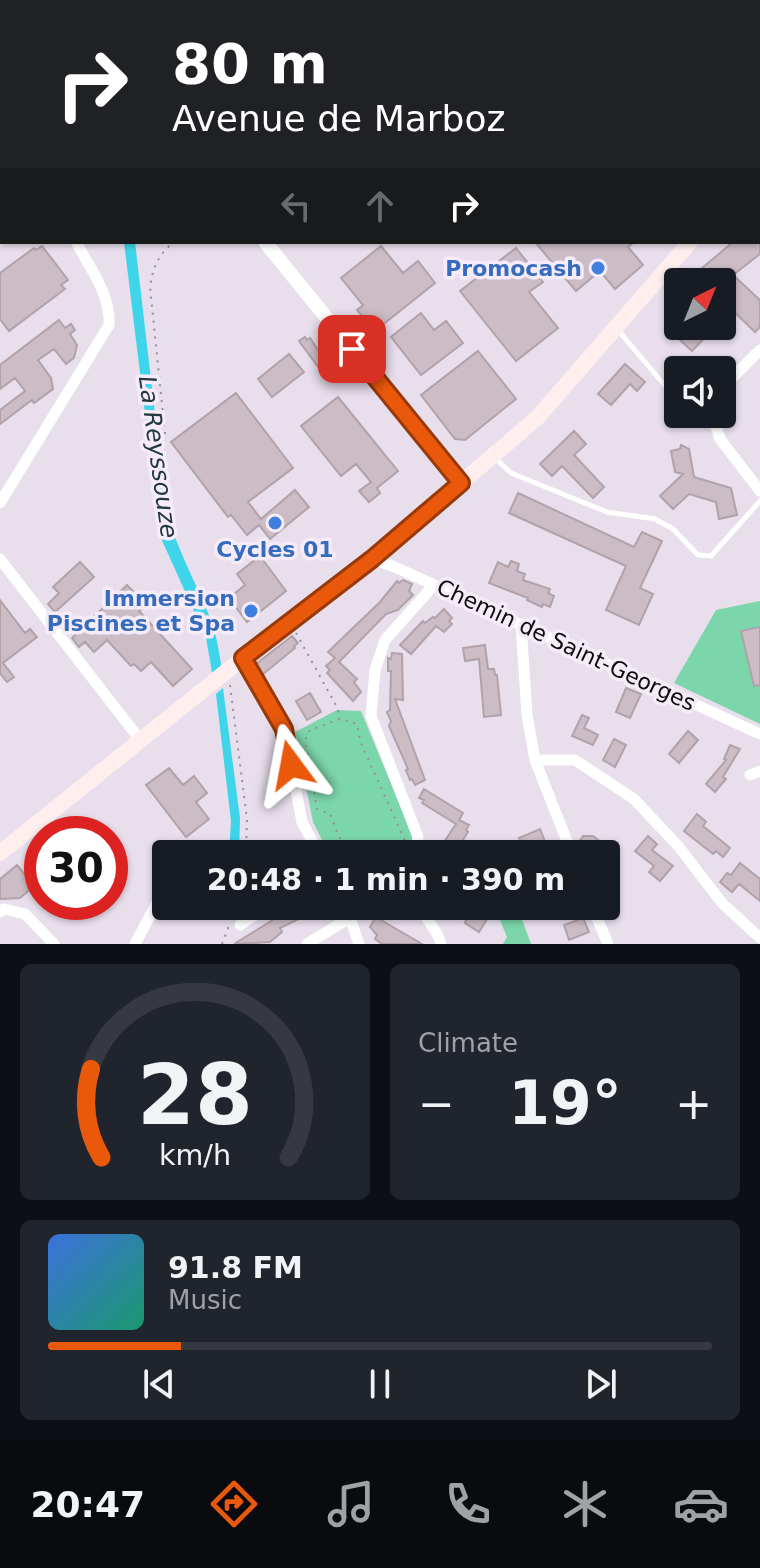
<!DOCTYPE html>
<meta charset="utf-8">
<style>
body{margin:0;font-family:"DejaVu Sans",sans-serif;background:#20242c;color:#f1f3f6;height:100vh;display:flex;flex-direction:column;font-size:30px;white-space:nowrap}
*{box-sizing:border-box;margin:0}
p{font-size:26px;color:#9ea1a6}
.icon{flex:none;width:44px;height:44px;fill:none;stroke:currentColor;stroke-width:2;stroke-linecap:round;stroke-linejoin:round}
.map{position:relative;height:944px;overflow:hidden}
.drawer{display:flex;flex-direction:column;gap:20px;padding:20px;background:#0d0f14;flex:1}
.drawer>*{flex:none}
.hud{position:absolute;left:0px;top:0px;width:760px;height:244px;box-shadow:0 2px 6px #0004;background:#202124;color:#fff;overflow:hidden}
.needle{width:52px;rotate:43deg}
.tools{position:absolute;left:664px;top:268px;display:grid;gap:16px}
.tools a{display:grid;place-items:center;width:72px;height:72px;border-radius:8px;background:#171b24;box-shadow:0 2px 6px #0004;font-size:40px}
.speed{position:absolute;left:24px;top:816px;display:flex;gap:16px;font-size:40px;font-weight:700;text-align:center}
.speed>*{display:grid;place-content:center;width:104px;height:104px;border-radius:50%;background:#171b24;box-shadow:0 2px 6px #0004;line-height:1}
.speed .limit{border:12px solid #d22;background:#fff;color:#111}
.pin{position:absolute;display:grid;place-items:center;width:68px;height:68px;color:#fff;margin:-34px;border-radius:16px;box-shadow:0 4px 12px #0006}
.me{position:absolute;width:88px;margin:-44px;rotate:347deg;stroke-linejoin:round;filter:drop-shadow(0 0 6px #0008)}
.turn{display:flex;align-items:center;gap:28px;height:168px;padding:0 40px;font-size:36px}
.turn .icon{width:104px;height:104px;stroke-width:2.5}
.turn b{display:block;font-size:56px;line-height:68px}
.lanes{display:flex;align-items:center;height:76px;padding:0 40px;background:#0003;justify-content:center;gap:40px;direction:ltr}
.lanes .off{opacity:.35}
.big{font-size:60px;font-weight:800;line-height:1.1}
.drawer .widget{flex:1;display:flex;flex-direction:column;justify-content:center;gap:12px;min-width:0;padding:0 28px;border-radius:12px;background:#20242c}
.drawer .dial{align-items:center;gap:0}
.dial svg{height:208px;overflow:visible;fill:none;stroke:#363941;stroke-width:7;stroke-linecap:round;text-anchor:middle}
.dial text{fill:#f1f3f6;stroke:none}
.song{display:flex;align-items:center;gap:24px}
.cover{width:96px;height:96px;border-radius:12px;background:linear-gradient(135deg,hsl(220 70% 55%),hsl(160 70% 35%))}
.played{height:8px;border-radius:4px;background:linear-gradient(90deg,#ea580c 20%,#363941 20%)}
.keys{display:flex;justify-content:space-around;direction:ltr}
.heat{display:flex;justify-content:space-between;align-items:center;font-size:44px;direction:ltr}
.drawer .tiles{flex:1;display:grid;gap:20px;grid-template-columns:1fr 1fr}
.widget:last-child{grid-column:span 2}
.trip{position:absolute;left:152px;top:840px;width:468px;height:80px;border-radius:8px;background:#171b24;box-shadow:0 2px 6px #0004;font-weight:800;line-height:80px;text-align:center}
.tab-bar{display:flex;height:128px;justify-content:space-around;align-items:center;background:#090b0e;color:#9ea1a6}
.tab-bar .icon{width:56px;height:56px}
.tab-bar .active{color:#ea580c}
.tab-bar b{font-size:36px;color:#f1f3f6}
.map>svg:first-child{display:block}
.green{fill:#7cd6ac}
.water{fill:#3ed5ea}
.building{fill:#ccbcc5;stroke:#b1a2aa;stroke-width:2}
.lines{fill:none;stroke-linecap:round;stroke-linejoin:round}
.path{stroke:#968e99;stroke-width:2;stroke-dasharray:2 6;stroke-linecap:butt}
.service{stroke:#fff;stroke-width:5}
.minor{stroke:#fff;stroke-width:11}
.tertiary{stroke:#fff;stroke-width:14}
.secondary{stroke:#feeeee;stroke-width:16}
.route-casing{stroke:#983908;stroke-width:20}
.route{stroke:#ea580c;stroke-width:14}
.shop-dot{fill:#3f7fe0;stroke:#f6ebf9;stroke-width:3}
.labels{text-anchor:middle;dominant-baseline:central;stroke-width:7;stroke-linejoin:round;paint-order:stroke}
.shop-label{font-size:22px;font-weight:bold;fill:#366cbe;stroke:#f6ebf9;text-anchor:end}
.street-label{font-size:22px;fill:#0e0a0f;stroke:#f6ebf9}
.water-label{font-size:24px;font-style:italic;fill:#223a3e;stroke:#f6ebf9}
</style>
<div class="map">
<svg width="760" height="944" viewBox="0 0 760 944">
<rect width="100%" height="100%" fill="#e8deec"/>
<path class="green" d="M760,601V724L674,683L716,610Z
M337,710L361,711L411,832L413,841L410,854H329L313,822L295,732Z
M494,906H517L531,944H503L507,937Z"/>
<path class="water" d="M124,242H135L166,509C176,548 196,582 211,620C217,636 219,653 222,669L213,678L206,638L160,536Z
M223,688L240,818L239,854H229L231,821L216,694Z"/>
<path class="building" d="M535,242H634L628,247L643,265L615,289L600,271L576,291Z
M733,242H760V254L733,275L760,300V327L755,332L722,300V282H703V277L696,273Z
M42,246L68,280L61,285L65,289L9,331L0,319V273L34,248L36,250Z
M381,246L403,273L418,261L435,283L371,334L367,328L370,326L357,310L363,305L341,278Z
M516,248L543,282L529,292L558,328L516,361L460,291Z
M421,313L434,330L446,321L463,343L421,375L391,337Z
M678,314V326H708L712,330L692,351L666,327Z
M59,320L65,328L71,324L75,330L70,334L77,345L74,358L66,364L54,349L38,360L51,378L53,389L34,403L32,400L0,424V410L25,391L15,378L0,389V365Z
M305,337L307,340L310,338L332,371L325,376L299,341Z
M478,351L516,399L465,440L455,439L421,395Z
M289,354L304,372L272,397L258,379Z
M625,364L645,382L637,391L630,384L611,405L598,394Z
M236,393L293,468L248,502L261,519L295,490L309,507L270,539L259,525L247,535L231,515L228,517L171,442Z
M338,397L398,471L377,488L380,493L369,502L359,491L371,482L356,464L341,476L301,426Z
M574,431L586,444L574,455L604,487L593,498L562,466L552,476L540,464Z
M681,445L689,449L694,477L731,488L737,515L719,519L716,502L689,494L673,509L660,496L683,474L675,472L671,451L680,449Z
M518,493L634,547L642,532L662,541L640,588L653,594L639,625L606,610L626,566L509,513Z
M260,556L286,591L247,622L229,598L245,585L237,574Z
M511,561L519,564L517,571L525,574L523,580L550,589L548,593L554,596L550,607L543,604L542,607L527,600L528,598L489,583L498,562L508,567Z
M80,562L94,577L55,612L48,604L59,593L53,587Z
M403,580L412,584L409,591L413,595L398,610L386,614L339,662L357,679L354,682L361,692L353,701L327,673L330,670L326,666L335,658L328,652L380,602L397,581L399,583Z
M127,585L146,605L139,611L192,669L173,686L151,662L141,671L134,664L131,666L107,640L94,652L85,642L79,647L72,638Z
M0,600L25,633L30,629L37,637L3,663L14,677L7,682L0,673Z
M444,609L452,618L449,621L452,624L444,632L436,626L411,654L400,645L423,621L425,623L433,617L435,618Z
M760,627V685L754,686L741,631Z
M292,636L298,643L294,646L295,648L262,675L256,664Z
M485,645L488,669H494L495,675H497L501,715L484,717L479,659L465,661L463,648Z
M392,653L402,654L403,700L395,699L425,780L415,785L412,779L410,780L406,770L408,769L389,726L391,721L387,712L390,710L391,671H388V658L391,659Z
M626,688L641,694L630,718L616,712Z
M310,693L321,712L307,720L296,701Z
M582,715L589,718L584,728L598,735L593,745L572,736Z
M688,731L698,740L679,763L669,754Z
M614,739L626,745L615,767L603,760Z
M730,745L740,749L723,777L726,779L715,792L706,784L726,760L724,759Z
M169,768L183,785L194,776L207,793L196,802L209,819L186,837L146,785Z
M424,789L463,813L459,820L469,825L466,830L468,832L454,854H439L442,849L440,848L456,824L422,803L424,800L419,798Z
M697,814L706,822L703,826L730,848L723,857L716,851L713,854L684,831Z
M540,829L550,854H525L519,838Z
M583,836H593L607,847L602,854H593L579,842Z
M648,836L657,844L652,850L673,866L660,881L649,872L654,866L635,851Z
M740,863L760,879V901L739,884L732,892L720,882L727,873L731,875Z
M17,865L34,886L20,898L0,899V879Z
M288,906H316L299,919L280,928L282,932L270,942L234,944L279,916V911Z
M361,906H389L381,920L422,944H382L375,939L377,935L370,927L376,917Z
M442,906H482L477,914L487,919L479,932L465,923L466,920Z
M583,918L589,932L569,940L564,925Z"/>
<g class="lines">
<path class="path" d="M165,434L150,287C153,267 158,255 174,242
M296,633L337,707L340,719
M230,685L247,819L246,854
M346,854L330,814L317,809L305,740L310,730L340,719L357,724L360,741L405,841L398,854
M231,920L236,906
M222,944L229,926"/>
<path class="service" d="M747,2L749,0
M617,329L678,401
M692,414L711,420
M494,457L511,473L607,512L655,519L673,529L698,555L711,556L760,501"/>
<path class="minor" d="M0,99L2,103
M722,388L760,350
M712,414L720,439L760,491
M0,503L109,325C111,295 90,268 76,242
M0,559L141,741
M372,559L395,567L760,734
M521,624L527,715L535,760L572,854
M243,658L284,729L302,822L319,854
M535,760H575L634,799L679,847L722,903L760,938
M750,775L760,771
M415,854L418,837L371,716L375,670L385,640L434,585
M346,906L359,944
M420,906C426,921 437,928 441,944
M592,906L608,944
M0,912L4,909L25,914L54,944
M240,925L268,906
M135,944L165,887
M307,944L351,917"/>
<path class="tertiary" d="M137,2L138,0
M265,242L461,483"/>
<path class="secondary" d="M758,188L760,186
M0,853L243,658L372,559L538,417L690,242"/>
</g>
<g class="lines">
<g class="route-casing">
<path id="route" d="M291,765L284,729L243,658L372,559L461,483L352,349"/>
</g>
<use href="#route" class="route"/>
</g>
<g class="shop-dot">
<circle cx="598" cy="268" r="8"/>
<circle cx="275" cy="523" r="8"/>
<circle cx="251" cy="611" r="8"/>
</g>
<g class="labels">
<g class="shop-label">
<text x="582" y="268">Promocash</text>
<text x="275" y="549" text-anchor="middle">Cycles 01</text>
<text x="235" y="598">Immersion<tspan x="235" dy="25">Piscines et Spa</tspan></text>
</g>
<g class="street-label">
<text transform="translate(566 645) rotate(25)">Chemin de Saint-Georges</text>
</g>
<g class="water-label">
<text transform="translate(158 457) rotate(82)">La Reyssouze</text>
</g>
</g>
</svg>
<div class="tools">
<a><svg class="needle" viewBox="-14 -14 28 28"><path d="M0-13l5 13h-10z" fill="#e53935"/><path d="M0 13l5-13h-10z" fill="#9ea1a6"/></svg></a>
<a><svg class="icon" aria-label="sound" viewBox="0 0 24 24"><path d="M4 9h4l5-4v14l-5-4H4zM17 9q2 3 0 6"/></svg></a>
</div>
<div class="speed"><div class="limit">30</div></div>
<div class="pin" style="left:352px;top:349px;background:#d93025"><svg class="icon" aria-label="arrive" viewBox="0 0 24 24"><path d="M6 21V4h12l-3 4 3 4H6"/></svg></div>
<svg class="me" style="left:291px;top:765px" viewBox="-20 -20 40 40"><path d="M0-17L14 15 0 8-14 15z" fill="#ea580c" stroke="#fff" stroke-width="4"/></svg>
<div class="trip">20:48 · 1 min · 390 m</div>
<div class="hud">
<div class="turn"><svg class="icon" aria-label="right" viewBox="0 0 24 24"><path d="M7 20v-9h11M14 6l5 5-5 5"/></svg><div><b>80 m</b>Avenue de Marboz</div></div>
<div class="lanes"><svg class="icon off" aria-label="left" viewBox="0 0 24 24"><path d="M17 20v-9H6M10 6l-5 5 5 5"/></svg><svg class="icon off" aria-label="ahead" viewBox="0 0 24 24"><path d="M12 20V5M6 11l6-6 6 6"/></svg><svg class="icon" aria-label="right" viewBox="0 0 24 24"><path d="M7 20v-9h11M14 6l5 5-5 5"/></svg></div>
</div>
</div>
<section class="drawer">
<div class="tiles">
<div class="widget dial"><svg viewBox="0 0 100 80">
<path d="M14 69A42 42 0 1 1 86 69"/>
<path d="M14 69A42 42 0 0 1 10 35" stroke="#ea580c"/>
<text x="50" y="56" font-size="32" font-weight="700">28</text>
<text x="50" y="72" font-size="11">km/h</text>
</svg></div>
<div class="widget"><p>Climate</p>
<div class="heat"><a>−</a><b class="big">19°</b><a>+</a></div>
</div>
<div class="widget">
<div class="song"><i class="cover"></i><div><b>91.8 FM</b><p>Music</p></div></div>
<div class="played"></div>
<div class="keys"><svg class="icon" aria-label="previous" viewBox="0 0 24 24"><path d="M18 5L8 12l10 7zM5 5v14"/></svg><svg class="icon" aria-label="pause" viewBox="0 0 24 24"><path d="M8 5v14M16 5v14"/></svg><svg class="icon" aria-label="next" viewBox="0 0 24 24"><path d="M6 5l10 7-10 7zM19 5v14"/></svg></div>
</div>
</div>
</section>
<nav class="tab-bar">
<b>20:47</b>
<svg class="icon active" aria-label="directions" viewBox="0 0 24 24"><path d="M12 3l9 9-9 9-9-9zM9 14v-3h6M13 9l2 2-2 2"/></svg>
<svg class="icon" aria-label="music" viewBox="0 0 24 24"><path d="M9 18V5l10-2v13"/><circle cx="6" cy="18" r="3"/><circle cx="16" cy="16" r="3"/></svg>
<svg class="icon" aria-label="phone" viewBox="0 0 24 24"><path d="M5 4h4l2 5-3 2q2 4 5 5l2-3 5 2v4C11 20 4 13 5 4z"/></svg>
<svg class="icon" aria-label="climate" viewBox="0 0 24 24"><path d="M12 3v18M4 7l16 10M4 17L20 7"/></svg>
<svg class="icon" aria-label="car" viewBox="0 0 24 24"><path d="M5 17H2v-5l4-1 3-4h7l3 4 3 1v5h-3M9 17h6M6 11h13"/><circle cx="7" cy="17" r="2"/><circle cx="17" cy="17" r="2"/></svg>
</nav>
